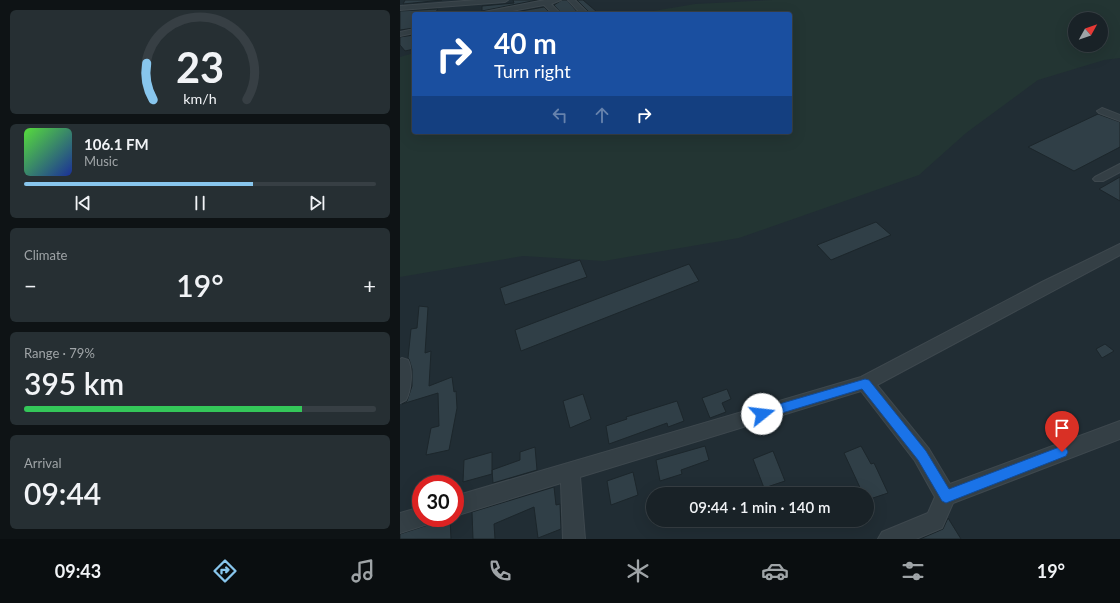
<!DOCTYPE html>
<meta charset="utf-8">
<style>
body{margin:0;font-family:Lato,sans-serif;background:#262f33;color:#f1f3f6;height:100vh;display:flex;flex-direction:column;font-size:15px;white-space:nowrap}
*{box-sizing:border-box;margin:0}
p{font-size:13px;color:#9fa4a7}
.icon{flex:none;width:22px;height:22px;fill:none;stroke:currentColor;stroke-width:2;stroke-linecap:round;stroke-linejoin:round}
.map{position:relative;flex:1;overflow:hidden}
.side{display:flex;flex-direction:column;gap:10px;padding:10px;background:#0e1315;width:400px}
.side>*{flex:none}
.banner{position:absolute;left:12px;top:12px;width:380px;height:122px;border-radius:4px;box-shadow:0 4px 16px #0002,0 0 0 1px #373f44;background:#1a4fa0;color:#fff;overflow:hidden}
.needle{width:26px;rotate:50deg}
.controls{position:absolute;left:668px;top:12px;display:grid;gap:8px}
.controls a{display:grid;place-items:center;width:40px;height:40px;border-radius:50%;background:#192227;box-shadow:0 4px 16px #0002,0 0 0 1px #373f44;font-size:20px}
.speed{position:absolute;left:12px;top:475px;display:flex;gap:8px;font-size:20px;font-weight:700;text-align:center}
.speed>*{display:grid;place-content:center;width:52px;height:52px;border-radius:50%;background:#192227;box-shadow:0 4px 16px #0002,0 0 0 1px #373f44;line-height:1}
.speed .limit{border:6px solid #d22;background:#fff;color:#111}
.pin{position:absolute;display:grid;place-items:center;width:34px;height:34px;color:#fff;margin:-41px -17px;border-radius:50% 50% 50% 0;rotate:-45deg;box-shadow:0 0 4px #0007}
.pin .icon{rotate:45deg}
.me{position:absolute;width:44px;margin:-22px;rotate:74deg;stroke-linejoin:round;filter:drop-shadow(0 0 3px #0008)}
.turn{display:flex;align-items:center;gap:14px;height:84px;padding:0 16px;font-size:18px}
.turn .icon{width:52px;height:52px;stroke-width:2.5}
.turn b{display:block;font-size:28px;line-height:34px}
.lanes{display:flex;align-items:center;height:38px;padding:0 16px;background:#0003;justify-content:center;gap:20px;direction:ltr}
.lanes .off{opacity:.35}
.big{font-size:30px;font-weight:600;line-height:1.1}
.side .card{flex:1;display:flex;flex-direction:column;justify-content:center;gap:6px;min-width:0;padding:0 14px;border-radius:6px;background:#262f33}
.side .dial{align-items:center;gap:0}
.dial svg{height:104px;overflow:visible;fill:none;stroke:#373f44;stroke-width:7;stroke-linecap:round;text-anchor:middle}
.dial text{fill:#f1f3f6;stroke:none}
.song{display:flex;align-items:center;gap:12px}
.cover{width:48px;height:48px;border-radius:6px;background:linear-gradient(135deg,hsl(110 70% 55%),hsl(230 70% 35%))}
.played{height:4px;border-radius:2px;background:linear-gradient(90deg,#88c6ed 65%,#373f44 65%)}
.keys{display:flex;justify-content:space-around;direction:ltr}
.heat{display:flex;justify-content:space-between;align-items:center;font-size:22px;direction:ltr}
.charge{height:6px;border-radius:3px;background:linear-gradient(90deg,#34c759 79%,#373f44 0)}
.trip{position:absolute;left:246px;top:487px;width:228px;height:40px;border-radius:20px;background:#192227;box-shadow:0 4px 16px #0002,0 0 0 1px #373f44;font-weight:600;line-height:40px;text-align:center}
.dock{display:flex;height:64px;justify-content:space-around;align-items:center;background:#0a0e10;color:#9fa4a7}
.dock .icon{width:28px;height:28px}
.dock .on{color:#88c6ed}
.dock b{font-size:18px;color:#f1f3f6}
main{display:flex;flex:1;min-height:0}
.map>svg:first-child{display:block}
.green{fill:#233533;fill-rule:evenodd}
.building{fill:#303f47;stroke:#1c262b}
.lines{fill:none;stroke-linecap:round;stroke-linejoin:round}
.street-casing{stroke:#3e484e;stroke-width:2}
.street{fill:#343f45;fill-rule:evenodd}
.route{fill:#1a73e8;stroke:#114b97}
</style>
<main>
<section class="side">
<div class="card dial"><svg viewBox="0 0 100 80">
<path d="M14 69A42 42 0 1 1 86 69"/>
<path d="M14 69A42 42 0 0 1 9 41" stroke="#88c6ed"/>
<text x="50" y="56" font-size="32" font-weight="700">23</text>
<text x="50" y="72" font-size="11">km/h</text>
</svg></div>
<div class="card">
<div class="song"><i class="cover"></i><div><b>106.1 FM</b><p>Music</p></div></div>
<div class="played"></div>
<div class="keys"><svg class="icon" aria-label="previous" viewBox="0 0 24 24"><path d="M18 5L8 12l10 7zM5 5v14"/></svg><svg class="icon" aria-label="pause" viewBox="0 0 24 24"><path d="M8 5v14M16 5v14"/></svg><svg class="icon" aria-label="next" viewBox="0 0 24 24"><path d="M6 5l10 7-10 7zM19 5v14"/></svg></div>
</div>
<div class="card"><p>Climate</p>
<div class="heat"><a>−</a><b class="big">19°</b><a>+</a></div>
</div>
<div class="card"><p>Range · 79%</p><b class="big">395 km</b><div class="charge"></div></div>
<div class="card"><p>Arrival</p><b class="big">09:44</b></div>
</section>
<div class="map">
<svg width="720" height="539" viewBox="0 0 720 539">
<rect width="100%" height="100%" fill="#212d34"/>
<path class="green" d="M373,0H720V58L704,60L638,80L566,133L519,175L339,238L204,261L123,256L0,277V57L14,53V132H390V14H236L295,4ZM675,19H701V45H675Z"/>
<path class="building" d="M5,0H42L3,4Z
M113,0H137L82,11V6L114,3Z
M162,0H167L179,14H162L154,5Z
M177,0H183L197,12L190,13Z
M144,7L151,14H104Z
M38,9L35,13L14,14V28L0,30V11Z
M14,35V49L5,51L0,45V37Z
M698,114L720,122V147L674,171L628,147Z
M720,177V201L699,189Z
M476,222L491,235L431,260L417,245Z
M180,260L187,277L105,305L100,288Z
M289,264L299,281L121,351L115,330Z
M19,306L28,307L25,353L31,351L29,386L52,377L54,392L56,391L57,408L49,450L26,455L31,428L39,426L38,393L2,404L7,401L12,386V369L9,359L8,358L11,329L17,328Z
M705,344L714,351L702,358L696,349Z
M327,389L331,399L322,403L326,412L310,418L302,398Z
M183,394L191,419L170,428L163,401Z
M277,401L284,421L268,427L267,423L209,444L206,426L227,419L226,417Z
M305,446L309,460L281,470L282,474L260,481L256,460Z
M461,446L471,464L474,463L488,493L467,500V494H463L444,453Z
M135,447L137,470L93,483L92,470L120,460V452Z
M373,451L385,481L364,488L353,459Z
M92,452V474L63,482L64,460Z
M233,472L238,495L211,505L207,481Z
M154,487L156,505L160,504L161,529L138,538L134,507L94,524L95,539H73L72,512Z
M39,518H50L51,539H0V534L28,525L31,521Z
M548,518L561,539H520L543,529Z"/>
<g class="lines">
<g class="street-casing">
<path id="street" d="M77,0H108L105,2L0,10V6Z
M145,0H161L151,4L161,14H153L144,5L96,14H80L84,12Z
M168,0H175L189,14H181Z
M14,29V33L0,36V32Z
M702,108L720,115V121L699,113L697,111Z
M720,164V172L703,181H695L693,179L695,177Z
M720,244V255L477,385L529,449L550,484L720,421V439L553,503L542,528L516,539H478L482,532L528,513L535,497L515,461L461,391L180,477L185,539H163L161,483L55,516V496L461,377L642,282Z
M2,358L8,360C13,370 11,391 6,400L0,403V359Z
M21,507V518H31L28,524L0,533V513Z"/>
</g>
<use href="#street" class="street"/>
</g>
<path class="route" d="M465,379L469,380L526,451L549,489L662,446L666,448L668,452L666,456L546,503L542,501L518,460L462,389L362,419L358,418L356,414L358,410L362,409Z"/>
</svg>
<div class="controls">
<a><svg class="needle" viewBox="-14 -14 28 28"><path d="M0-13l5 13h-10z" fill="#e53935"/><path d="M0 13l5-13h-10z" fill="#9fa4a7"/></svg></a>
</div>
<div class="speed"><div class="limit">30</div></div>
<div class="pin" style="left:662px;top:452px;background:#d93025"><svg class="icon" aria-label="arrive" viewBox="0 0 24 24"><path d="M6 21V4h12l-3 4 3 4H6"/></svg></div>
<svg class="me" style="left:362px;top:414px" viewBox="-20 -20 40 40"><circle r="19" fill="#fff"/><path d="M0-13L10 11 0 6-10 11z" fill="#1a73e8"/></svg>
<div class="trip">09:44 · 1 min · 140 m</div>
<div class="banner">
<div class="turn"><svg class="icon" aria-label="right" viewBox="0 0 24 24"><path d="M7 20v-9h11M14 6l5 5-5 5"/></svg><div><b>40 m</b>Turn right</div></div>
<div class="lanes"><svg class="icon off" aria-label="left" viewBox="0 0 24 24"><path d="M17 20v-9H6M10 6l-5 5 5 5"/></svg><svg class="icon off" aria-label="ahead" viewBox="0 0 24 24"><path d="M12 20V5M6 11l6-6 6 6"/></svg><svg class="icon" aria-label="right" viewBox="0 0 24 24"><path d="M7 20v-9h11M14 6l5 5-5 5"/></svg></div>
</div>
</div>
</main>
<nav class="dock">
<b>09:43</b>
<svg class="icon on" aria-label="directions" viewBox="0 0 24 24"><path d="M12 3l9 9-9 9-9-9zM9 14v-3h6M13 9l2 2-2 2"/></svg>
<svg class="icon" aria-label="music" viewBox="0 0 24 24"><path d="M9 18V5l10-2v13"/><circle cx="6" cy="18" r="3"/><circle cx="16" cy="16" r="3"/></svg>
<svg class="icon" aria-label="phone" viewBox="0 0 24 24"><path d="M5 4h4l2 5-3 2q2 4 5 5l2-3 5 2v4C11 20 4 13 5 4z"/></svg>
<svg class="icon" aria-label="climate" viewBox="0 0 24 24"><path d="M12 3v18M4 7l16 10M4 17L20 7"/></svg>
<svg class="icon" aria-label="car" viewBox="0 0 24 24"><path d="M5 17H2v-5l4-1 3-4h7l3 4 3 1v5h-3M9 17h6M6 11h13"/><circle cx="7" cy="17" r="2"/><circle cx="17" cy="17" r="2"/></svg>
<svg class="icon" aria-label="filters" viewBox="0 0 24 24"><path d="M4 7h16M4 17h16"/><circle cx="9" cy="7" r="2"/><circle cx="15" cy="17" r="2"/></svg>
<b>19°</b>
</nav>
